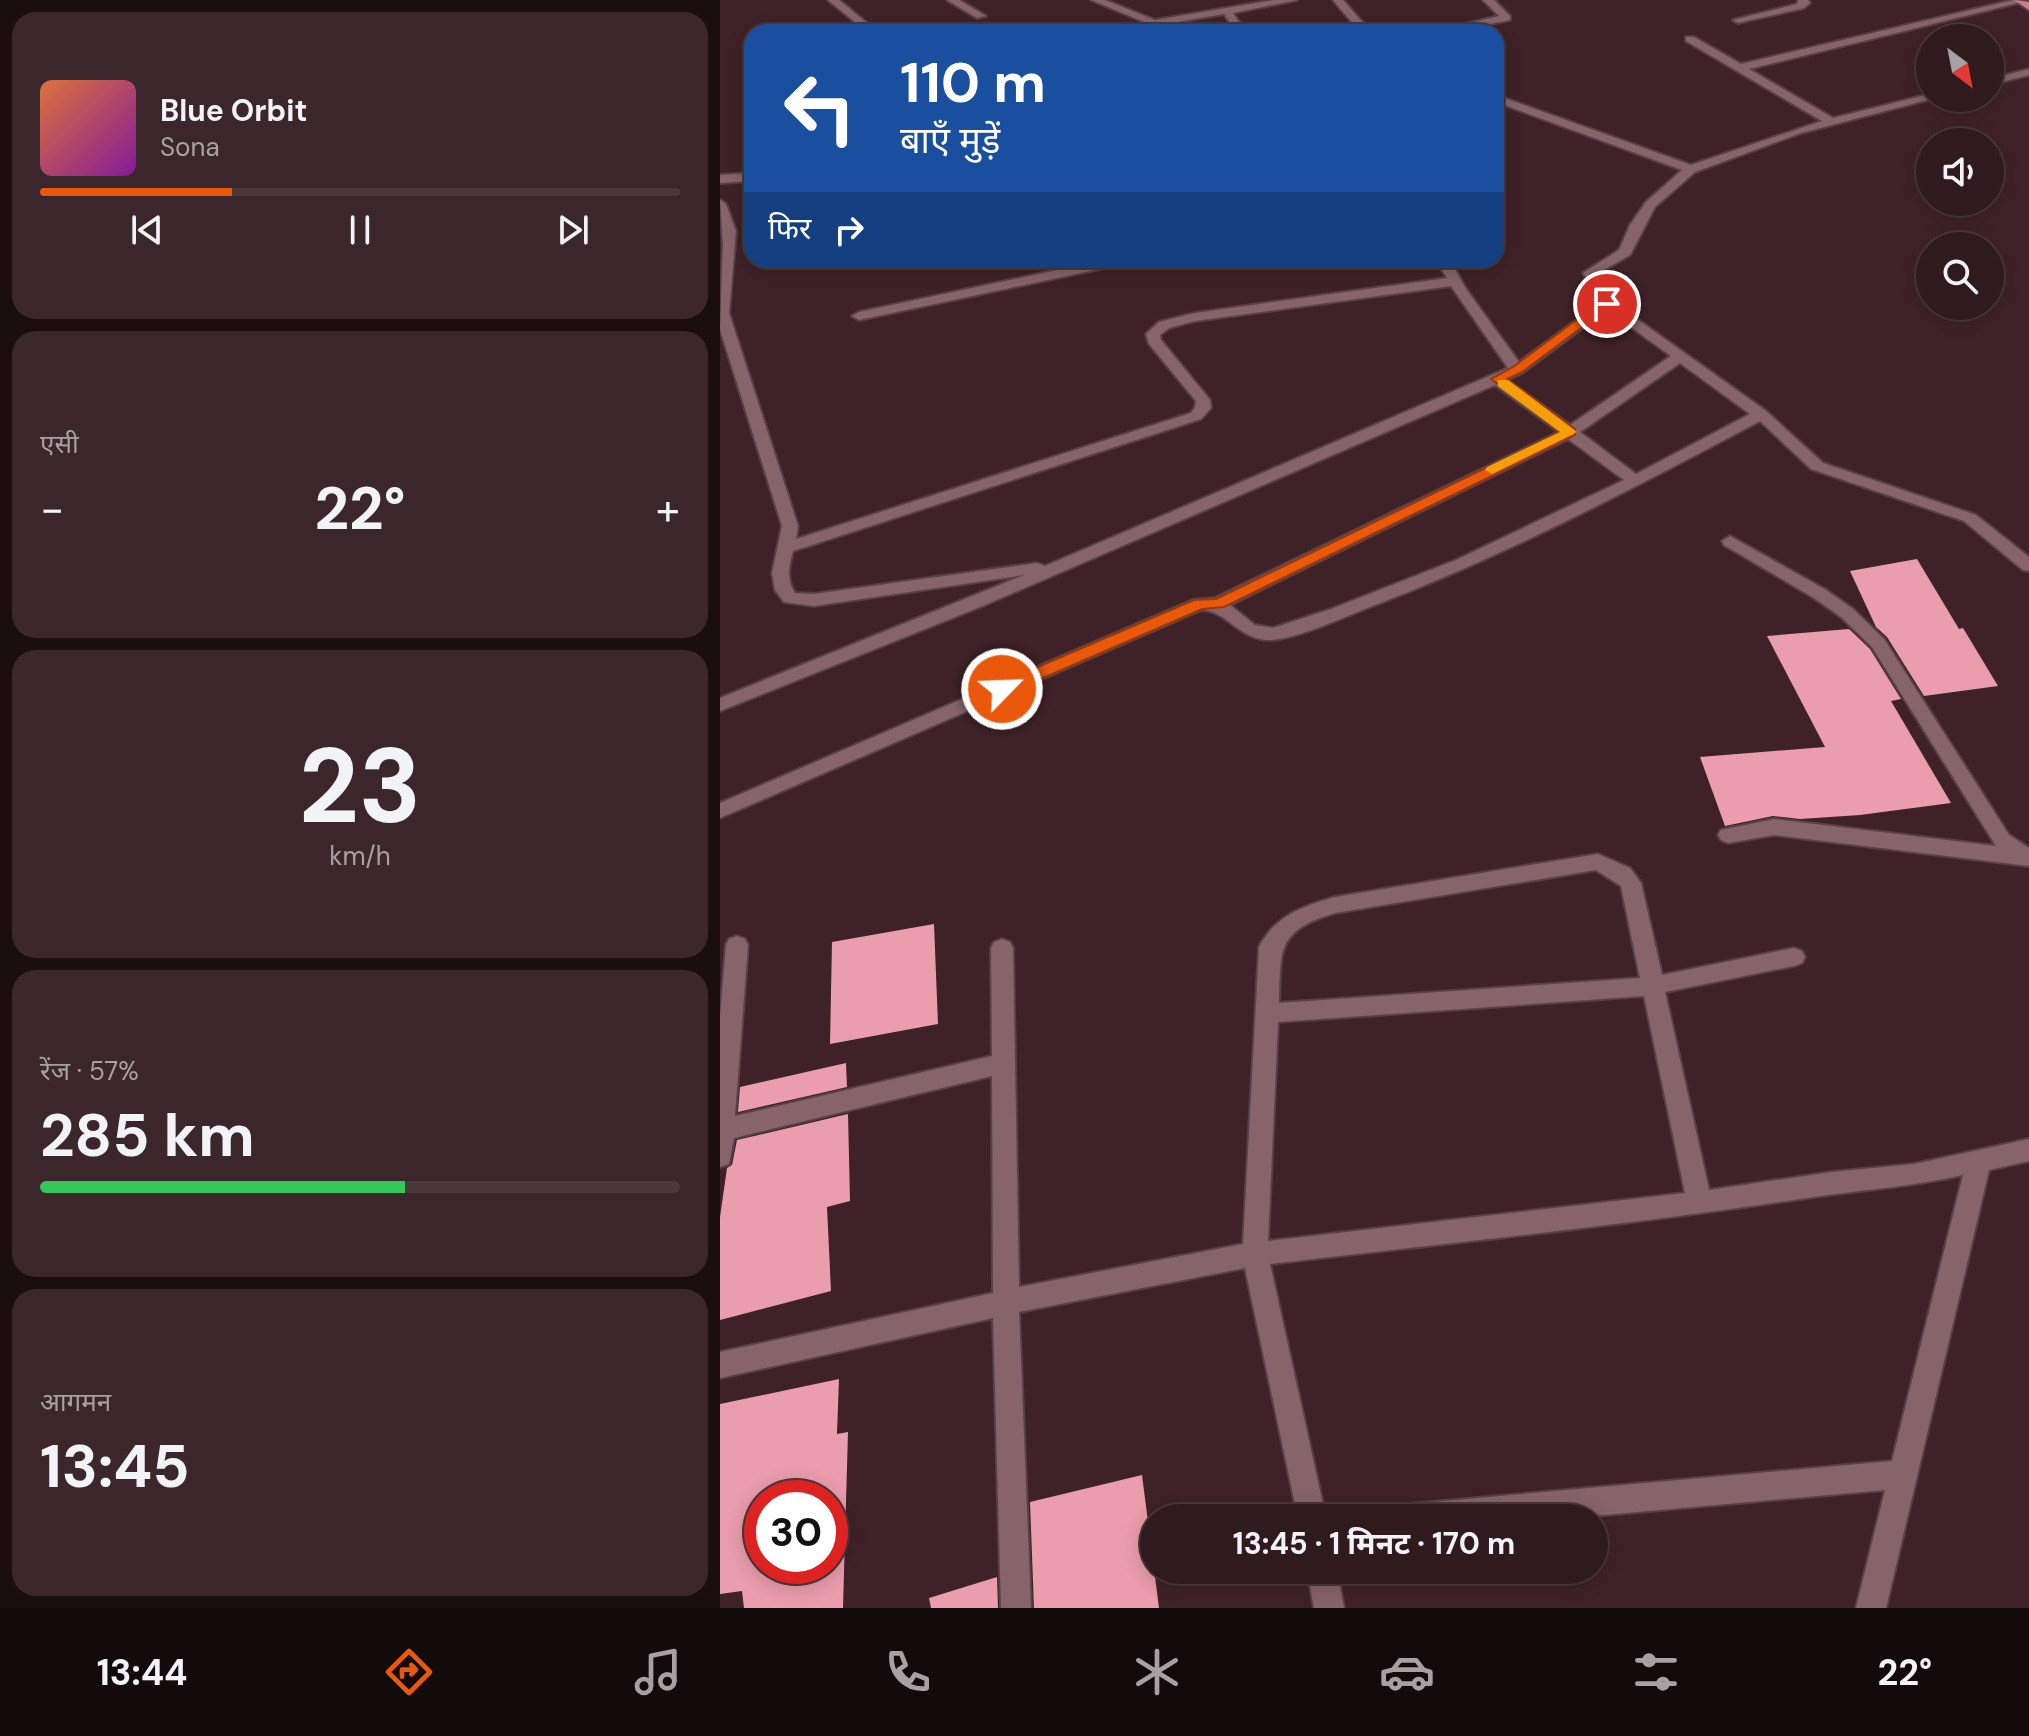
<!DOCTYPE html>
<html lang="hi">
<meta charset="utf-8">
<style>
body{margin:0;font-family:"DM Sans","Noto Sans Devanagari",sans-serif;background:#3b272b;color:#f1f3f6;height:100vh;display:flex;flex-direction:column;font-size:30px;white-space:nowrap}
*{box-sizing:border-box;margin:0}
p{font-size:26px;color:#a7a1a4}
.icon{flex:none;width:44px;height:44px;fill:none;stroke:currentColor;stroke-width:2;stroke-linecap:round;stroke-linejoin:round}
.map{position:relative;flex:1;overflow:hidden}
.panel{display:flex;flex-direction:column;gap:12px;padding:12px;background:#1a0e10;width:720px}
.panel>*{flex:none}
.banner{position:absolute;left:24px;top:24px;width:760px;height:244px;border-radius:24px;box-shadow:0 4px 20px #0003,0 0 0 2px #4a383c;background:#1a4fa0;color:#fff;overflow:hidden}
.needle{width:52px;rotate:148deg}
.controls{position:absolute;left:1196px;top:24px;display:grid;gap:16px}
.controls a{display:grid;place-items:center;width:88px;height:88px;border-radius:50%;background:#2f1a1e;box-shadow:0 4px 20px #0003,0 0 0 2px #4a383c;font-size:40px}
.speed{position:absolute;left:24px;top:1480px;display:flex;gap:16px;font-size:40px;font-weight:700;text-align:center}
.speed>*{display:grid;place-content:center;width:104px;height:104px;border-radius:50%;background:#2f1a1e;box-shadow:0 4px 20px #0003,0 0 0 2px #4a383c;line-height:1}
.speed .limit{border:12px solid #d22;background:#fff;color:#111}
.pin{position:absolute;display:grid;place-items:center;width:68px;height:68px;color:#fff;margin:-34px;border:4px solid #fff;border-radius:50%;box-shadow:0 2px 8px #0007}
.me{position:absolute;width:88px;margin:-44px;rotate:66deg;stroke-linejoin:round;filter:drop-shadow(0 0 6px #0008)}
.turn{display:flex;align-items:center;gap:28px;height:168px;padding:0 24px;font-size:36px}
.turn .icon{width:104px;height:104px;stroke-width:2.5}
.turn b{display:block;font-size:56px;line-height:68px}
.then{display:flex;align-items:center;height:76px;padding:0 24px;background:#0003;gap:16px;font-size:30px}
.big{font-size:60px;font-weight:700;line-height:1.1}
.panel .card{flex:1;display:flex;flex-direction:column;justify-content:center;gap:12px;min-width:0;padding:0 28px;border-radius:24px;background:#3b272b}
.panel .dial{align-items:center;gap:0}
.dial b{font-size:104px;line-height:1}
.song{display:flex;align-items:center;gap:24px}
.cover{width:96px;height:96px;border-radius:12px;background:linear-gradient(135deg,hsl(20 70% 55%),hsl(290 70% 35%))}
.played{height:8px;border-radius:4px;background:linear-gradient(90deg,#ea580c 30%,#4a383c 30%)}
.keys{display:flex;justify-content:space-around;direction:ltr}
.heat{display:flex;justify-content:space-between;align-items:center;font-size:44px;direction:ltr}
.charge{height:12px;border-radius:6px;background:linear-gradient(90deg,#34c759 57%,#4a383c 0)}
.trip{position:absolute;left:420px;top:1504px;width:468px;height:80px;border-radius:40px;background:#2f1a1e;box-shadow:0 4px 20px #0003,0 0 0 2px #4a383c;font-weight:700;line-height:80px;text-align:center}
.tab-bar{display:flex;height:128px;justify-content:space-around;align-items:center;background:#130a0c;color:#a7a1a4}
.tab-bar .icon{width:56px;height:56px}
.tab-bar .selected{color:#ea580c}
.tab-bar b{font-size:36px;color:#f1f3f6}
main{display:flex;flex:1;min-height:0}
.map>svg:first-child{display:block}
.building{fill:#ea9dac;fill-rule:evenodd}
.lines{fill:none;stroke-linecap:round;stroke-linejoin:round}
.minor-casing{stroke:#594046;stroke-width:4}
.major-casing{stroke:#594046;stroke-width:4}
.minor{fill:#87646a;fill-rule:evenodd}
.major{fill:#c87e8d;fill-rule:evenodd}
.route{fill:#ea580c;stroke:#983908;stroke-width:2}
.slow{fill:#f59e0b}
</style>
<main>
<section class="panel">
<div class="card">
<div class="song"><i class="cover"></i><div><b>Blue Orbit</b><p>Sona</p></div></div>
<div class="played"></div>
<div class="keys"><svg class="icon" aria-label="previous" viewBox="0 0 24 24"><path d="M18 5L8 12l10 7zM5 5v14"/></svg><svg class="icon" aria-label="pause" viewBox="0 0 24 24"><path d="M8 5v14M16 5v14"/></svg><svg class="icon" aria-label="next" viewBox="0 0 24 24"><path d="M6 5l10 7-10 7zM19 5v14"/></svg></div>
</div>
<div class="card"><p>एसी</p>
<div class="heat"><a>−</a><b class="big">22°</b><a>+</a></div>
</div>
<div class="card dial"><b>23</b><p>km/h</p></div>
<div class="card"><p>रेंज · 57%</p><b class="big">285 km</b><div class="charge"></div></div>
<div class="card"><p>आगमन</p><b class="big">13:45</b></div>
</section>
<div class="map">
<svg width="1309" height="1608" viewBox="0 0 1309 1608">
<rect width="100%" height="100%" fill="#3f2228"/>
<path class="building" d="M1197,559L1239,629L1243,628L1278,686L1204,696L1167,637L1156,627L1130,571Z
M1129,629L1150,649L1181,699L1171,701L1231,803L1140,815L1080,819L1053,816L1005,826L980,757L1105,747L1047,636Z
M214,924L218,1024L110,1044L112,942Z
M126,1063L127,1087L18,1112L20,1087Z
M128,1114L130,1201L107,1207L111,1291L0,1320V1217L7,1168L12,1165L17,1140Z
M119,1379L117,1434L128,1432L123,1608H24L22,1591L0,1594V1404ZM42,1498H110V1566H42Z
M422,1475L439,1608H314L310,1502Z
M277,1577L278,1608H211L209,1598Z"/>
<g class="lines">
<g class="minor-casing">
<path id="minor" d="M108,0H119L158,32H147Z
M227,0H239L266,16L257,18Z
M371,0H385L435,20L554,0H577L513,13L526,32H516L504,14L446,24L451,28L446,31Z
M613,0H623L651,32H640Z
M763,0H774L790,16V20L732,32H711L779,16Z
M1078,0H1088L1090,3L1084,8L1018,23L1013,20L1077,4Z
M1293,0L1306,1L1029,69L1113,118L1210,94V98H1215L1081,133L975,172L935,207L910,255L877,274L893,302L1046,411L1103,463L1256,515L1309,557V571L1303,570L1244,521L1091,469L1040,421C912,489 785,556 650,607C624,617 576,639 551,640C519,641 507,610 481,610L0,818V803L473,600L495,598L839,432L775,385L265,605L0,711V698L304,575L94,606L64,602L55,590L52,573L62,526L0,329L3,244L0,200L6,204L16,231L9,313L78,526L76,539L471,413L475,407L476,401L429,344L426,334L439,322L475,313L727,278L716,260H730L746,289L799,362L880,303L863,273L899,250L910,225L926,202L962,170L776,102V95L971,165L1102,121L966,41V37H974L1021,64ZM731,286L788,368L325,566L317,563L94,594L75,593C66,579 69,566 73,551L481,419L491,408L490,400L441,340L440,335L449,328L475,321ZM887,310L951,356L850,425L787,380L802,373ZM960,363L1030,414L916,474L860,432ZM848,439L904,480L736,560L611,609L553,628L535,625L510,605Z
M1309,69V75L1270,85V79Z
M32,173V181L0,183V175Z
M384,260H410L403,264L139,320L132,316L139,312Z
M1010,536L1106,590L1133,609L1164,639L1289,835L1309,848V866L1054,835L1008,843L1001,840L998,835L1001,830L1054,819L1276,846L1152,647L1121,617L1094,598L1004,545L1002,541Z
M878,854L910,868L921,883L942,975L1074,948L1082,951L1085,957L1082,963L1074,966L945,992L989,1190L1112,1172L1194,1164L1309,1139V1161L1269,1170L1166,1608H1136L1165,1490L851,1518H676L680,1508L690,1504L1172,1461L1243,1175C1191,1187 1139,1190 1087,1198C908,1225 729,1243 550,1264L606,1518H578L525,1268L299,1312L311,1608H281L273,1318L0,1378V1352L273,1293L272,1076L14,1138L9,1164L0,1167V1016L6,945L9,939L17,936L25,939L28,945L15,1116L272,1056L271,948L274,942L282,939L290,942L293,948L299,1287L523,1244L539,947C555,916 583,906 615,897ZM876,870L901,886L920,978L559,1003C561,949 556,931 615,913ZM924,996L965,1193L548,1241L558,1022Z
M587,1570H617L624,1608H594Z"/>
</g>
<g class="major-casing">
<path id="major" d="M1294,0L1309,2V10Z"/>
</g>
<use href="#minor" class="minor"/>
<use href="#major" class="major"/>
</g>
<path class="route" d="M882,301L893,304L802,372L787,379L855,429V435L504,607L482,609L288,693H276L274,689L276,685L474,600L496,599L840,432L771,379L793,367Z"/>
<path class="slow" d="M778,380H788L857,432L772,474L765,470L767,467L840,432L778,386Z"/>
</svg>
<div class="controls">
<a><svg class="needle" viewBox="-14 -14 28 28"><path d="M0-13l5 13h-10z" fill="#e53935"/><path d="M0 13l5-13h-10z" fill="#a7a1a4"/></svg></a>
<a><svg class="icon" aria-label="sound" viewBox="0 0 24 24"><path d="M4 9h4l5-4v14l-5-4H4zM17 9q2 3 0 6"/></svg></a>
<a><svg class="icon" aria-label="search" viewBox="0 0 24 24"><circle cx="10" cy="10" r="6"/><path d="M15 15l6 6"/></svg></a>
</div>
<div class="speed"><div class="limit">30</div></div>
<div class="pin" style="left:887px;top:304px;background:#d93025"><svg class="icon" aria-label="arrive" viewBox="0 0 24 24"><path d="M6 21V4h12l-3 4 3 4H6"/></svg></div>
<svg class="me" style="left:282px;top:689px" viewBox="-20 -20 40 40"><circle r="17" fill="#ea580c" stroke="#fff" stroke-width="3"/><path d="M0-11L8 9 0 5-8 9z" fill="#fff"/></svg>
<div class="trip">13:45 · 1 मिनट · 170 m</div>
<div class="banner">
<div class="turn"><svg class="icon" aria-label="left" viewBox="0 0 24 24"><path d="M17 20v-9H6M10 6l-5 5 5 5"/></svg><div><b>110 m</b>बाएँ मुड़ें</div></div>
<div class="then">फिर<svg class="icon" aria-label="right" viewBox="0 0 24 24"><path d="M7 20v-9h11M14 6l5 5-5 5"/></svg></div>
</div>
</div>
</main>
<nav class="tab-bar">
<b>13:44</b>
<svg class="icon selected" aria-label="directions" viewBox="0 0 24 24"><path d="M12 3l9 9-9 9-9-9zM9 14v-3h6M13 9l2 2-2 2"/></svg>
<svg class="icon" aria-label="music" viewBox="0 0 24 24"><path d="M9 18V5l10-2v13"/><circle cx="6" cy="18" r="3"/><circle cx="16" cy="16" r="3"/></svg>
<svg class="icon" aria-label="phone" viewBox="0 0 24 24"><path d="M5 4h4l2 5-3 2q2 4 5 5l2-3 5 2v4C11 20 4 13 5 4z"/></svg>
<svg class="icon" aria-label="climate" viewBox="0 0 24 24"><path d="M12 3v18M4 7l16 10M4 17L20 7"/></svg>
<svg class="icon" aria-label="car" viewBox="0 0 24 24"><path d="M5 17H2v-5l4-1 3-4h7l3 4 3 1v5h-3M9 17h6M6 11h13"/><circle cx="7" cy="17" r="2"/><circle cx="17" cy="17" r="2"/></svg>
<svg class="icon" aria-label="filters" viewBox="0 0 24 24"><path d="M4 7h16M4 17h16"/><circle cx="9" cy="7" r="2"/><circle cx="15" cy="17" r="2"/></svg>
<b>22°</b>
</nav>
